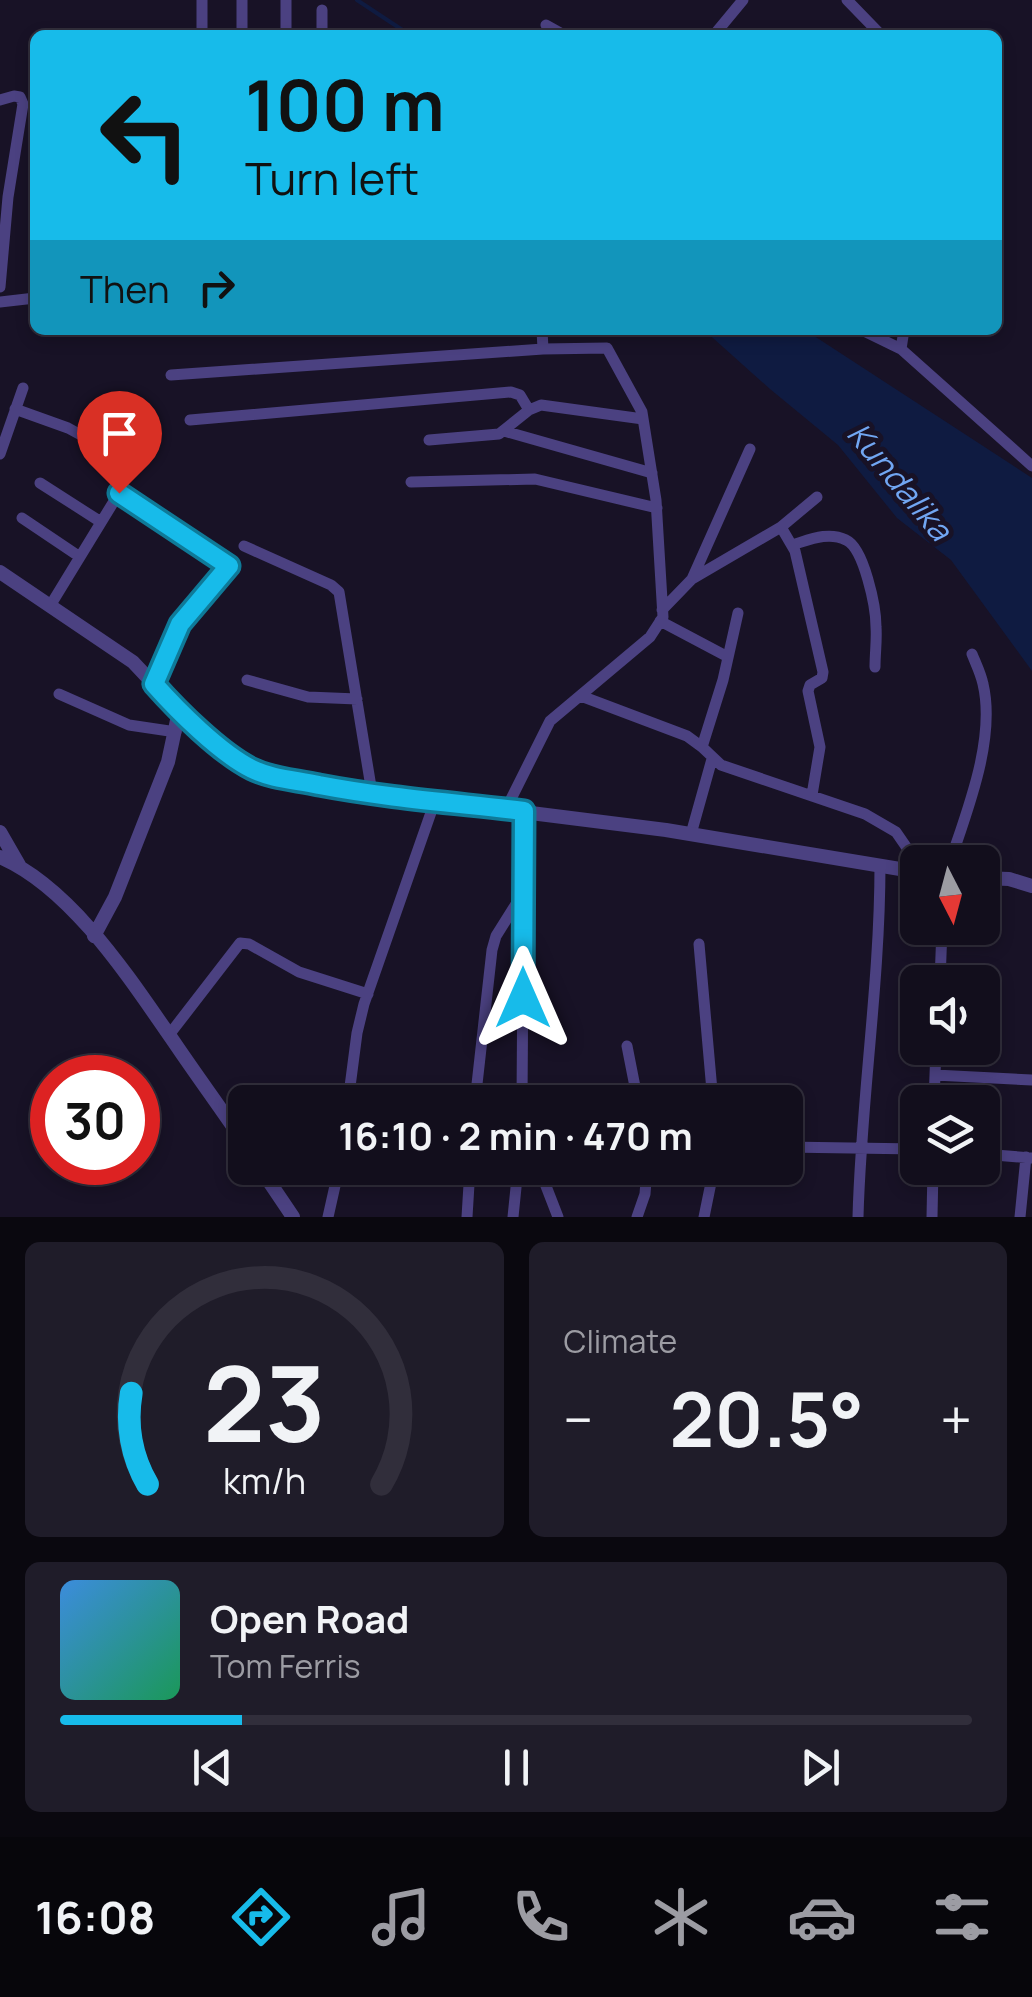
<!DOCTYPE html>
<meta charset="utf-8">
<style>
body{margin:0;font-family:Manrope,sans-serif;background:#1f1c29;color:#f1f3f6;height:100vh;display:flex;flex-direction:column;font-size:38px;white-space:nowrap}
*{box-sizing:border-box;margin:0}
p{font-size:32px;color:#9c9ca3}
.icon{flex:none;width:55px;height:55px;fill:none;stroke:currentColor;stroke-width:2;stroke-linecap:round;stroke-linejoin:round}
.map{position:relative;height:1217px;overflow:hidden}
.drawer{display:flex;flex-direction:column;gap:25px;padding:25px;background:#0a080f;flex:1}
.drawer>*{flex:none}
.guide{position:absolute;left:30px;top:30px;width:972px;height:305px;border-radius:15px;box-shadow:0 5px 15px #0003,0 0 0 2px #312e3b;background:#17bbea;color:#111;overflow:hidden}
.needle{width:65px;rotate:174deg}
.fabs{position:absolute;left:900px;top:845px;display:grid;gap:20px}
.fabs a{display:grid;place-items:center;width:100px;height:100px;border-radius:15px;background:#120e1c;box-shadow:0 5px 15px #0003,0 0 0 2px #312e3b;font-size:50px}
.speed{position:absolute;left:30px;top:1055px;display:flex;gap:20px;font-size:50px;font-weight:700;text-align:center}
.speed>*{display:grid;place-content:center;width:130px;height:130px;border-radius:50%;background:#120e1c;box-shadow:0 5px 15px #0003,0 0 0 2px #312e3b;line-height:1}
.speed .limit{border:15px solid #d22;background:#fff;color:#111}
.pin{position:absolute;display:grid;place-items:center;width:85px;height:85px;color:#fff;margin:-102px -42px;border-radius:50% 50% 50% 0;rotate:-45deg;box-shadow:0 0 10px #0007}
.pin .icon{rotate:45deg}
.me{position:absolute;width:110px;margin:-55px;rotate:0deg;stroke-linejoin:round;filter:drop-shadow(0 0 8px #0008)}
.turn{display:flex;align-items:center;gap:35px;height:210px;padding:0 50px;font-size:45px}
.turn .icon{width:130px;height:130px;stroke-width:2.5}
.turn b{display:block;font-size:70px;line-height:85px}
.then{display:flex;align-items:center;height:95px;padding:0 50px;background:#0003;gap:20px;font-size:38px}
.big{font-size:75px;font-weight:700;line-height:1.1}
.drawer .tile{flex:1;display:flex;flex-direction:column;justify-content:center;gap:15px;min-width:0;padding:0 35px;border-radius:15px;background:#1f1c29}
.drawer .dial{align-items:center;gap:0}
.dial svg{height:260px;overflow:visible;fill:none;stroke:#312e3b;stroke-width:7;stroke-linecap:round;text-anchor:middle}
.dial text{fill:#f1f3f6;stroke:none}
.song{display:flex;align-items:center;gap:30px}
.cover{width:120px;height:120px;border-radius:15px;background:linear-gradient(135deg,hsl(210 70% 55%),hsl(150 70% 35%))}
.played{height:10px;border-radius:5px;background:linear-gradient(90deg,#17bbea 20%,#312e3b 20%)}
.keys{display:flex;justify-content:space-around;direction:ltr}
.heat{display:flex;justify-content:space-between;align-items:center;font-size:55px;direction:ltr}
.drawer .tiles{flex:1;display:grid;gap:25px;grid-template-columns:1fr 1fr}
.tile:last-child{grid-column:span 2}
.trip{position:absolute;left:228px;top:1085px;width:575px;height:100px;border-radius:15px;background:#120e1c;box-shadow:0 5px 15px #0003,0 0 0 2px #312e3b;font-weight:700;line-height:100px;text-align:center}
.dock{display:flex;height:160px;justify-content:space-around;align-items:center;background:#07060b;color:#9c9ca3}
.dock .icon{width:70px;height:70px}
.dock .selected{color:#17bbea}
.dock b{font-size:45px;color:#f1f3f6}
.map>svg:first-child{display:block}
.water{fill:#0f1b41}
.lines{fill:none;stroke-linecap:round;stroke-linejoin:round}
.stream{stroke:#0f1b41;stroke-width:4}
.minor{stroke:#4b4181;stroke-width:11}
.tertiary{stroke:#4b4181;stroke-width:14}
.route-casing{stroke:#0f7a98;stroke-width:25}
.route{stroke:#17bbea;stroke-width:18}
.labels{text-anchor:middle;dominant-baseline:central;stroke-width:10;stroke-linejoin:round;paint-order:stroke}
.water-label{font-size:32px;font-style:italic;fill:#71a6f2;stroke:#181226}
</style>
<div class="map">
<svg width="1032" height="1217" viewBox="0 0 1032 1217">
<rect width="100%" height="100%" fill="#181226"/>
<path class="water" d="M704,330H805L1032,478V671L951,560L897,518L838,445L770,389Z"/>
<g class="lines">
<path class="stream" d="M357,0L410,35"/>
<path class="minor" d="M202,0V35
M242,0V35
M847,0L881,35
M322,10V35
M546,25L564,35
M286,35V0
M714,35L743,0
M0,100L14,96L20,97L23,104L8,197L0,287
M0,302L35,298
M862,330L901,349L1032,466
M161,331L174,330
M901,349L904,330
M171,375L543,349
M15,409L68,428L103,447
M190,420L511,392L520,395L529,410
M504,431L652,473
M429,440L499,434L529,410L541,405L643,419
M0,454L23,388
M411,482L535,479L657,508
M40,483L101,522
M22,518L80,557
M781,527L795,551L823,672L822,678L810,685L808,691L820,747L812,795
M792,545C809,540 828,531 846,540C864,548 876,607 876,627C877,640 875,653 875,667
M244,546L331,585L339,592L372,793
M692,579L781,527L817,497
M50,606L119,493L229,567L180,624L154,684
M662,610L692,579L750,449
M660,621L728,657
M247,680L308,697L357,699
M59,694L129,725L176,732
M581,696L687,736L702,747L721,765L865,814L896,832L918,864
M702,747L723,680L738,613
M506,809L550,721L650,637L663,617L656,500L642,412L607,348L543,349L542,330
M691,834L712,759
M950,862C967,811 996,739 983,684C981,674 976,664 972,654
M699,944L713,1102
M940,982L942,928
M169,1035L240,943L249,944L299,972L368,994
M627,1046L638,1102
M935,1075L1032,1080
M348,1102L357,1033L364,1004L435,801
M475,1102L492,950L496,936L523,893
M522,1102L524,811
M934,1102L936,1048
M785,1147L918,1149
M982,1154L1032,1158
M539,1168L558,1217
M328,1217L339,1168
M467,1217L470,1168
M513,1217L518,1168
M637,1217L645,1194L647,1168
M704,1217L714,1168
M858,1217C861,1100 880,983 880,865
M932,1217L933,1168
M1020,1217L1026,1157"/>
<path class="tertiary" d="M0,572L133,662L179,711L238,761L255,770L272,776L348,790L666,830L918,872
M0,832L19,865
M0,857C72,888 130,979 174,1042C197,1076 222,1110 245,1144
M982,878L1009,879L1032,886
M94,936L115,897L168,762L179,711
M260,1168L293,1217"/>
</g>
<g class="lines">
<g class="route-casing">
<path id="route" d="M119,493L229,566L180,624L154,684C178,711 220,753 252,769C272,779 297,780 319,785C387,798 456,803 524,811L523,998"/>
</g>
<use href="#route" class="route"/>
</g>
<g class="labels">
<g class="water-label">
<text transform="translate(900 481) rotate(50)">Kundalika</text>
</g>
</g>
</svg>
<div class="fabs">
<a><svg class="needle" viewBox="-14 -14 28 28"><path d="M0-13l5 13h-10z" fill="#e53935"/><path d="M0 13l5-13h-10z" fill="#9c9ca3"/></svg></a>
<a><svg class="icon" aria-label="sound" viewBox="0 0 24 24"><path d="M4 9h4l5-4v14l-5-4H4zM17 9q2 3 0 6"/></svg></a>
<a><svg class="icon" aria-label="layers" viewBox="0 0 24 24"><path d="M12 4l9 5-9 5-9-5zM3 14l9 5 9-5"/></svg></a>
</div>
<div class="speed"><div class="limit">30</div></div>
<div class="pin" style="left:119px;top:493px;background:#d93025"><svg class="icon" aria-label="arrive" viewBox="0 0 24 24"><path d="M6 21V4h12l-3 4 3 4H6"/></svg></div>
<svg class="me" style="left:523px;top:998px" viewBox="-20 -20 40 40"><path d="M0-17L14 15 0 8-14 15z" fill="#17bbea" stroke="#fff" stroke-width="4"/></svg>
<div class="trip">16:10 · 2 min · 470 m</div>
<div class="guide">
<div class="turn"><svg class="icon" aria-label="left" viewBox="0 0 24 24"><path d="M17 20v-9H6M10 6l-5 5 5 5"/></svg><div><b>100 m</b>Turn left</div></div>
<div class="then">Then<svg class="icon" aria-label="right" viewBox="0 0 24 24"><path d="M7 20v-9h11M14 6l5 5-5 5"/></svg></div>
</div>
</div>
<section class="drawer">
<div class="tiles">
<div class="tile dial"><svg viewBox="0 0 100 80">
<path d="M14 69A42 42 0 1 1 86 69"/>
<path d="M14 69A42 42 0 0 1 9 41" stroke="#17bbea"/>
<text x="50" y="56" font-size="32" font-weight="700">23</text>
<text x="50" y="72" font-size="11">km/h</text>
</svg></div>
<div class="tile"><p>Climate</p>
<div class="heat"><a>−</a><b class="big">20.5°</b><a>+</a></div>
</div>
<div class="tile">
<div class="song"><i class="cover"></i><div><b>Open Road</b><p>Tom Ferris</p></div></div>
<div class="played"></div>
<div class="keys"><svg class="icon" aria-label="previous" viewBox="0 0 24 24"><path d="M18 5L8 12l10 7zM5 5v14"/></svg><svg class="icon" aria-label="pause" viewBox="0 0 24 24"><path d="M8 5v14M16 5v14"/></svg><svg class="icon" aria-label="next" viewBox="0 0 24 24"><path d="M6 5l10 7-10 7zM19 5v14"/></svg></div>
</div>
</div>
</section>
<nav class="dock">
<b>16:08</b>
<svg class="icon selected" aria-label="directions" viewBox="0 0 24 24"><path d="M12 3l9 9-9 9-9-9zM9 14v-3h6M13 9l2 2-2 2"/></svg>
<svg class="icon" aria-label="music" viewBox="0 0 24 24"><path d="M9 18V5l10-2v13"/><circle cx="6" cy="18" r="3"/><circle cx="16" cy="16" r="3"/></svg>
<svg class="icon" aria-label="phone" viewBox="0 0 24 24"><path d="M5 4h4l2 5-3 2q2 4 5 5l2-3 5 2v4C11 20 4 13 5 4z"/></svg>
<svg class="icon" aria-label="climate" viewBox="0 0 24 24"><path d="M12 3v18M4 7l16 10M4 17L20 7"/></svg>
<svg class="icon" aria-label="car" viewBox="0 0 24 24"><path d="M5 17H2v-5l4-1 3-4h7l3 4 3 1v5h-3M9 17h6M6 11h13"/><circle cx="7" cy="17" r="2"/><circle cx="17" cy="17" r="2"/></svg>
<svg class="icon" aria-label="filters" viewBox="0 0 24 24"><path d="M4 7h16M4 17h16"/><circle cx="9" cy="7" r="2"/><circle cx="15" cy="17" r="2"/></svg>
</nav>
